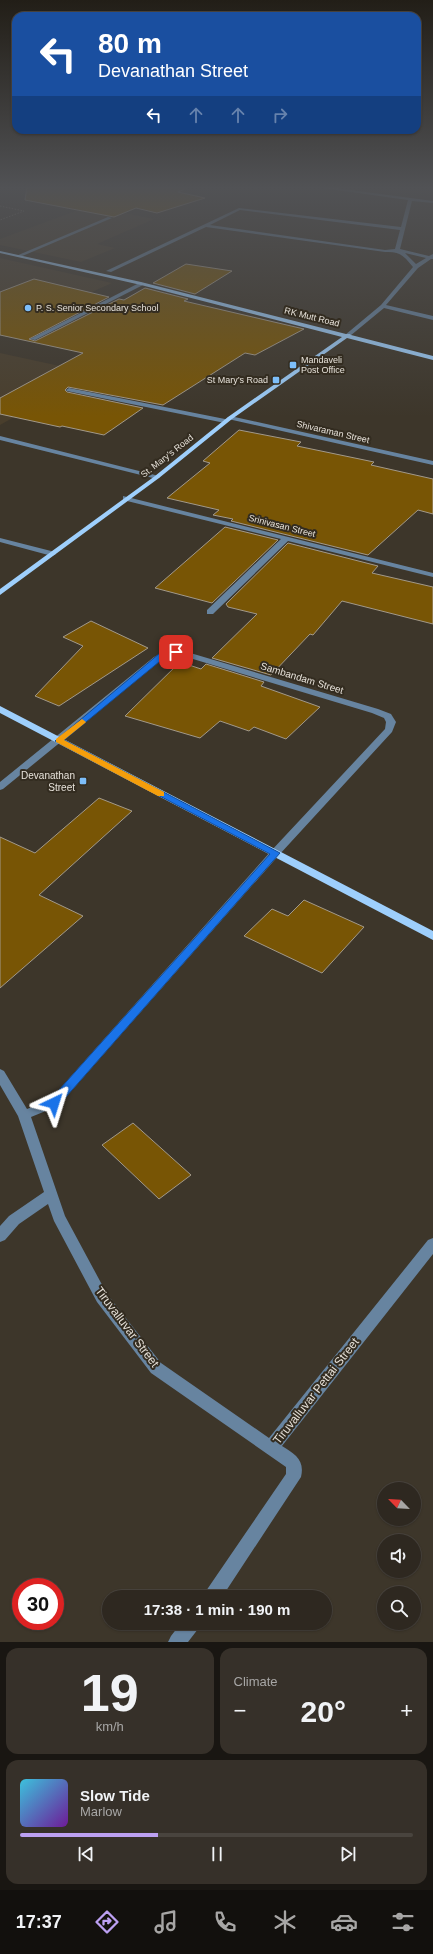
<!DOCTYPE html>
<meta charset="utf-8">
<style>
body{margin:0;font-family:Helvetica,sans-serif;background:#363029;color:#f1f3f6;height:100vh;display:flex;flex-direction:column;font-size:15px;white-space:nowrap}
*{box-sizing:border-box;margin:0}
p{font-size:13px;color:#a7a6a5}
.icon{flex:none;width:22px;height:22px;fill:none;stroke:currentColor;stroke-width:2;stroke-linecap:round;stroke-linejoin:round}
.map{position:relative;height:1642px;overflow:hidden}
.panel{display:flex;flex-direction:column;gap:6px;padding:6px;background:#191612;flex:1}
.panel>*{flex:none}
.guide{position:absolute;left:12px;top:12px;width:409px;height:122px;border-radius:12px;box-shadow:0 1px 3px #0004,0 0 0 1px #49443e;background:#1a4fa0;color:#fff;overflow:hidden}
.needle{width:26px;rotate:295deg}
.fabs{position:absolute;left:377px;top:1482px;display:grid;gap:8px}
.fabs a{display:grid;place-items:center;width:44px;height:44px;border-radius:50%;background:#2e2820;box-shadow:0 1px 3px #0004,0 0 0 1px #49443e;font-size:20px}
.speed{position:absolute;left:12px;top:1578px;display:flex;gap:8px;font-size:20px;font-weight:700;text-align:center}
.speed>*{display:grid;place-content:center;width:52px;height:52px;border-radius:50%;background:#2e2820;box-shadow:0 1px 3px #0004,0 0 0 1px #49443e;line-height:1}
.speed .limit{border:6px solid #d22;background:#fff;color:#111}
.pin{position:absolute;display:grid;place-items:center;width:34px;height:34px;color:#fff;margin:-17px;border-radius:8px;box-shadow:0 2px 6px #0006}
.me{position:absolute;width:44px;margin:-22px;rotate:41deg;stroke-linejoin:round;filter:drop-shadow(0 0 3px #0008)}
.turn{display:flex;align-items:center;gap:14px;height:84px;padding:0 20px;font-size:18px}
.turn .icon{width:52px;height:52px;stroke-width:2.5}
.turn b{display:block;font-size:28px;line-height:34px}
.lanes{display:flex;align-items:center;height:38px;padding:0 20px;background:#0003;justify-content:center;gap:20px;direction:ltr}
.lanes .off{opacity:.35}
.big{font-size:30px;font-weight:700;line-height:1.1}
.panel .tile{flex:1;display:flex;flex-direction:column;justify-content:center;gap:6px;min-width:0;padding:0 14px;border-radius:12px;background:#363029}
.panel .dial{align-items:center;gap:0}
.dial b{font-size:52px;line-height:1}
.song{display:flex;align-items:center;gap:12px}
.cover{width:48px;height:48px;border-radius:6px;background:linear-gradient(135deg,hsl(190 70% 55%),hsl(280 70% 35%))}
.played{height:4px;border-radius:2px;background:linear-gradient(90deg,#bca0f2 35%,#49443e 35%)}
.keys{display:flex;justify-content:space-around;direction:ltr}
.heat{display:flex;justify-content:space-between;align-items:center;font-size:22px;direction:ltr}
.panel .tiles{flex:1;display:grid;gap:6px;grid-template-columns:1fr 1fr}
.tile:last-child{grid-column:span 2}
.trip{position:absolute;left:102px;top:1590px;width:230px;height:40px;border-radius:20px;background:#2e2820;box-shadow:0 1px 3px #0004,0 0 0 1px #49443e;font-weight:700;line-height:40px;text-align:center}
.tabs{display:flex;height:64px;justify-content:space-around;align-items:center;background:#12100d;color:#a7a6a5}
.tabs .icon{width:28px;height:28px}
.tabs .current{color:#bca0f2}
.tabs b{font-size:18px;color:#f1f3f6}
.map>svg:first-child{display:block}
.built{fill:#493e2c}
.building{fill:#785505;stroke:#a2998a}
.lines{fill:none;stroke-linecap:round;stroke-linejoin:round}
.path{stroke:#7a7469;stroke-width:1;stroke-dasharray:1.5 1.5;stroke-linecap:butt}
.minor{fill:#6784a0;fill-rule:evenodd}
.major{fill:#9ecffc;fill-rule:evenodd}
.route{fill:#1a73e8;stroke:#114b97}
.slow{fill:#f59e0b}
.poi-dot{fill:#7dbef9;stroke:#332c20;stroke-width:1.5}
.labels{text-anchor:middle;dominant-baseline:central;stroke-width:4;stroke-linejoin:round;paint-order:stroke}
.far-poi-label{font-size:9px;fill:#e7e2da;stroke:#332c20;text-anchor:start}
.far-street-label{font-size:9px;fill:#e7e2da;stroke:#332c20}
.street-label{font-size:10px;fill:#e7e2da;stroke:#332c20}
.poi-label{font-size:10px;fill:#e7e2da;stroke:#332c20;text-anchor:end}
.near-street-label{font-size:12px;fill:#e7e2da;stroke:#332c20}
</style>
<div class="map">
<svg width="433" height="1642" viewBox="0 0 433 1642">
<rect width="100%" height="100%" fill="#3d362a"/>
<path class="built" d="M89,206L154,219L97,244L115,248L81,262L0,245V239Z
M0,258L112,283L0,333Z
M0,353L92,373L0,425Z"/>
<path class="building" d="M27,187H185V189L178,192L205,198L157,213L136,208L114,217L25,200Z
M186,264L232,271L195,294L153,283Z
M34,279L109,297L29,339L35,341L119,299L124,300L145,288L188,299L184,301L304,329L255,355L245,353L163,405L68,387L65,390L67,392L143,408L104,435L62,426L60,427L0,414V398L83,353L0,335V292Z
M239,430L301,442L297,446L374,462L371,465L433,479V514L418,510L368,555L231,521L233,519L213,515L219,510L167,498L210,463L203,461Z
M225,527L278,540L212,603L155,588Z
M288,543L378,566L372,573L433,587V624L342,601L313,635L310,634L271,675L212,658L257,614L228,607L226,604Z
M91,621L148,648L59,706L35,696L83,646L63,637Z
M180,662L201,669L206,664L264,682L261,686L320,707L286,739L254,727L249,731L220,721L200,738L125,716Z
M99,798L132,811L39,895L83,916L0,988V837L35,853Z
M304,900L364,927L322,973L244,936L272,909L288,916Z
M133,1123L191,1175L159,1199L102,1145Z"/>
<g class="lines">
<path class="path" d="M0,206L24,211L0,220"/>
<path class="minor" d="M315,187H328L433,201V203L412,201L400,249L429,256L433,254V259H431L418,268L386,305L433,316V320L384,308L350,336L345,335L381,305L413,267C404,256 400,251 385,252L206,227L111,272L106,271L239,208L401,227L408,200ZM240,210L400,230L395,249L385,250L210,225ZM405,253L426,258L416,264Z
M108,217L112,218L20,257L16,256Z
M141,282L143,285L35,340L30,339Z
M69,388L225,419L228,421L225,423L67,391L66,390Z
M230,416L433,461V465L228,419L227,418Z
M0,436L159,476L160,477L157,479L0,440Z
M123,496L433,573V577L288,541L213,614H207V610L281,539L123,500Z
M0,538L55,552L56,554L52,556L0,542Z
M169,649L187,652L378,709L391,714L396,722L392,732L279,855L58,1106L31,1117L65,1216L107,1294L161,1363L269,1438L428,1240L433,1238V1254L282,1446C295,1454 305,1460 301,1477L222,1597H203L206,1591L286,1474V1467L151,1373L97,1302L54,1221L48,1204L19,1224L5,1240L0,1242V1226L9,1216L44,1192L18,1116L0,1085V1069L4,1071L27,1109L50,1100L271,851L385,729L386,722L384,718L372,713L183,656L170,655L160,661L3,789L0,790V782L154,657Z
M181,1623H201L198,1629L188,1642H168L171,1636Z"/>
<path class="major" d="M0,251L141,282L346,334H350L351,335L433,356V360L347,338L232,419L159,478L0,595V589L155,476L228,417L342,337L141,285L0,253Z
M0,706L433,931V940L0,713Z"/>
</g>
<linearGradient id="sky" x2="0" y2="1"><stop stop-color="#221e17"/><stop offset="0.45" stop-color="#515255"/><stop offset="1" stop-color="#515255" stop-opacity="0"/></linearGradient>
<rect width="433" height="417" fill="url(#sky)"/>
<path class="route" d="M176,650L179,651V654L165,657L64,740L280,853L58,1106H50L49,1103L50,1100L270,854L55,741L160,653Z"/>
<path class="slow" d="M82,719L86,722L85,723L64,740L164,792V796H158L56,742V739Z"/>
<g class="poi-dot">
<circle cx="28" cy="308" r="4"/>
<rect x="289" y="361" width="8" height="8" rx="2"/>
<rect x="272" y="376" width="8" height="8" rx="2"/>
<rect x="79" y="777" width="8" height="8" rx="2"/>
</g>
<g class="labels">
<g class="far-poi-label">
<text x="36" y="308">P. S. Senior Secondary School</text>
<text x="301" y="360">Mandaveli<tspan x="301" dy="10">Post Office</tspan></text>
<text x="268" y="380" text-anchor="end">St Mary’s Road</text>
</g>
<g class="far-street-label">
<text transform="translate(312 317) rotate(14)">RK Mutt Road</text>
<text transform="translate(333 432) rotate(13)">Shivaraman Street</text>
<text transform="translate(167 456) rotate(-38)">St. Mary's Road</text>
<text transform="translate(282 526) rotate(14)">Srinivasan Street</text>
</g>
<g class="street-label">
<text transform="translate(302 678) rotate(17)">Sambandam Street</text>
</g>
<g class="poi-label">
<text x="75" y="775">Devanathan<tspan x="75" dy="12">Street</tspan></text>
</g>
<g class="near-street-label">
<text transform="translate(127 1327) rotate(53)">Tiruvalluvar Street</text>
<text transform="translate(316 1391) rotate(-52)">Tiruvalluvar Pettai Street</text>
</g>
</g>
</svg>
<div class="fabs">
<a><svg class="needle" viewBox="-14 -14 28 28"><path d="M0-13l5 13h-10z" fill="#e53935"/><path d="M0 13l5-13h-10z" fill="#a7a6a5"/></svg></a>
<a><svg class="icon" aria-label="sound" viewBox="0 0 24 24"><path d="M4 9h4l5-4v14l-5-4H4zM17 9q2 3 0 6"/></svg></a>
<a><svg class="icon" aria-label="search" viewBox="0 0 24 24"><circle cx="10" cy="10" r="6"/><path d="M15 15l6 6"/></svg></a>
</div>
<div class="speed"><div class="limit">30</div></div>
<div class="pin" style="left:176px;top:652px;background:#d93025"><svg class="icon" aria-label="arrive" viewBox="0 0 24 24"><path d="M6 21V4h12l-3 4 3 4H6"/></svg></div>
<svg class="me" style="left:54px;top:1103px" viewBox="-20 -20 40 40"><path d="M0-17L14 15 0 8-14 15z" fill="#1a73e8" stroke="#fff" stroke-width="4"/></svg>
<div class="trip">17:38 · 1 min · 190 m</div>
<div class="guide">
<div class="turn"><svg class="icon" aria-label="left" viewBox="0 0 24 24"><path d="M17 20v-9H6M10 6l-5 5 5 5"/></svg><div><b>80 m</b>Devanathan Street</div></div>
<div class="lanes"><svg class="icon" aria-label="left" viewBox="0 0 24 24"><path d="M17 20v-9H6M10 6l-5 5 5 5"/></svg><svg class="icon off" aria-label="ahead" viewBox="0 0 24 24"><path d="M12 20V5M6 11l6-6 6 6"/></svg><svg class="icon off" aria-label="ahead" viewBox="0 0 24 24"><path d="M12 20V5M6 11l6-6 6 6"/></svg><svg class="icon off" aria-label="right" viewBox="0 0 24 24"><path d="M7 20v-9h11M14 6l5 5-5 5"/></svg></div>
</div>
</div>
<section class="panel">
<div class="tiles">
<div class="tile dial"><b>19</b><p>km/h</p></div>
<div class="tile"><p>Climate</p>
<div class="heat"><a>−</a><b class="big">20°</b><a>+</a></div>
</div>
<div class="tile">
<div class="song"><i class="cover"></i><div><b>Slow Tide</b><p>Marlow</p></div></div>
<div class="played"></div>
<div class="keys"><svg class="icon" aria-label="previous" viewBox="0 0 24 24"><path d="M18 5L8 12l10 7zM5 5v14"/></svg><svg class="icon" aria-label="pause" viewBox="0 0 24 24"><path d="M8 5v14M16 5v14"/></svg><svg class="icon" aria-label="next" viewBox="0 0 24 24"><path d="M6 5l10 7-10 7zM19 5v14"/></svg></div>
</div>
</div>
</section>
<nav class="tabs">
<b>17:37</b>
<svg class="icon current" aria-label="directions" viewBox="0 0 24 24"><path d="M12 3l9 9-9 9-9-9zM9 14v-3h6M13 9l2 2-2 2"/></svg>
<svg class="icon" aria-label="music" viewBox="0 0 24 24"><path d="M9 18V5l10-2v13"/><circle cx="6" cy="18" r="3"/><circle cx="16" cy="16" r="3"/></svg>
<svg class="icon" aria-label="phone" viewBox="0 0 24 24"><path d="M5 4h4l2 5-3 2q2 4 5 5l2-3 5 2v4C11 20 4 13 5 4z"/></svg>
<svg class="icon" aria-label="climate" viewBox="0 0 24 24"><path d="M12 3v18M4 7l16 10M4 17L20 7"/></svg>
<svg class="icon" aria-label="car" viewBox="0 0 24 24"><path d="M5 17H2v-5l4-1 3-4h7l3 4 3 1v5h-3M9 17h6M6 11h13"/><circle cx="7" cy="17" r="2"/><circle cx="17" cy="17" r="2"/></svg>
<svg class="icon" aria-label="filters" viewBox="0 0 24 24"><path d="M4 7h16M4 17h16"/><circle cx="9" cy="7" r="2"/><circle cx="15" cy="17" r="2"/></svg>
</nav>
